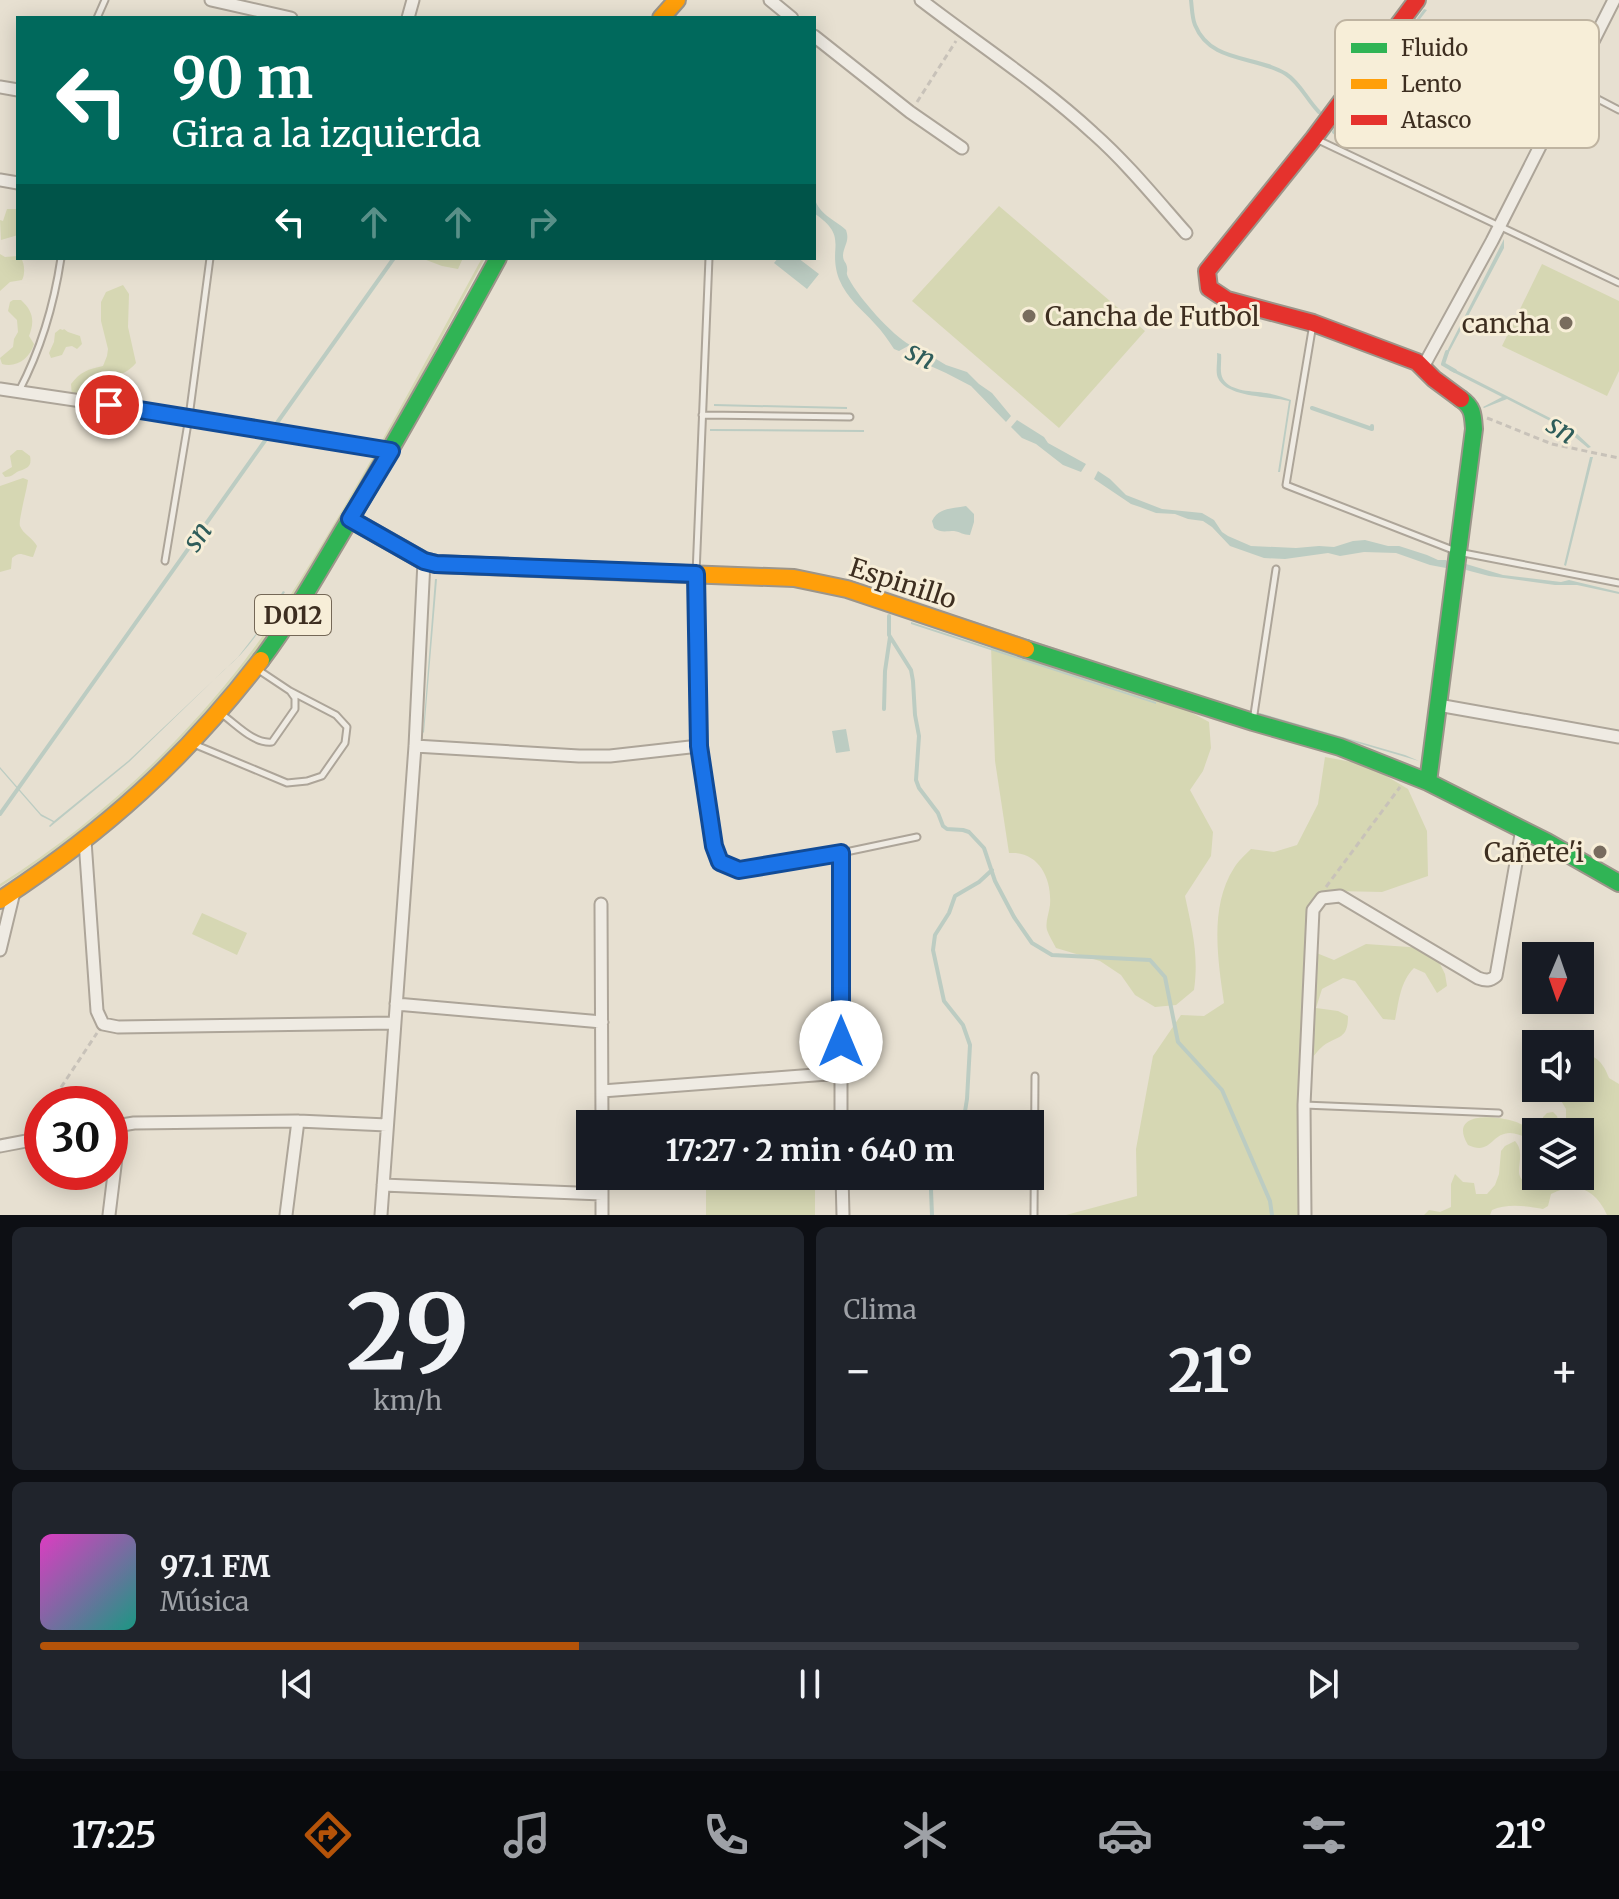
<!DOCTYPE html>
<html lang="es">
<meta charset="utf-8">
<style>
body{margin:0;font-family:Merriweather,serif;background:#20242c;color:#f1f3f6;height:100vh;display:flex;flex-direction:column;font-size:30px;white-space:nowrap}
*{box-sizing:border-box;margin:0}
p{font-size:26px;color:#9ea1a6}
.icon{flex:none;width:44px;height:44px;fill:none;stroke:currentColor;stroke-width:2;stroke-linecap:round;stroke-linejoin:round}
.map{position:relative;height:1215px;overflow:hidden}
.sheet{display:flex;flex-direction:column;gap:12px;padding:12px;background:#0d0f14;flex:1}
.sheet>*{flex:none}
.hud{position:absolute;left:16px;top:16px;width:800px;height:244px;border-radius:0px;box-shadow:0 4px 20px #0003;background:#00695c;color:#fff;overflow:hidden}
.needle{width:52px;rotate:182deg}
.fabs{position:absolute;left:1522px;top:942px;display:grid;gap:16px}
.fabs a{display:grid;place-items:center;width:72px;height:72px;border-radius:0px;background:#171b24;box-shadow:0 4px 20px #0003;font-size:40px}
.speed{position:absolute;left:24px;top:1086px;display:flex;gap:16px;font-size:40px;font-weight:700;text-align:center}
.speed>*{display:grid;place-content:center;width:104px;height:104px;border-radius:50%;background:#171b24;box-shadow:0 4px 20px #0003;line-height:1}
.speed .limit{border:12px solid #d22;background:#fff;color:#111}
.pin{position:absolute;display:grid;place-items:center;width:68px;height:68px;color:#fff;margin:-34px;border:4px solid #fff;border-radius:50%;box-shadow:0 2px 8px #0007}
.me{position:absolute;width:88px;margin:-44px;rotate:0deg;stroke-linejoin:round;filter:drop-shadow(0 0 6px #0008)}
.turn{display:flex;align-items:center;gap:28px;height:168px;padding:0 24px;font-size:36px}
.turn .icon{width:104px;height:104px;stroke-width:2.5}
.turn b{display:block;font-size:56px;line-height:68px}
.lanes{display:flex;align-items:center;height:76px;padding:0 24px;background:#0003;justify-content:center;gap:40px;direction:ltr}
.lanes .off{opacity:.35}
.big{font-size:60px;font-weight:700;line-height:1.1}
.sheet .tile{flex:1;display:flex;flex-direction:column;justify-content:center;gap:12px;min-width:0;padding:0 28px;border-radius:12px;background:#20242c}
.sheet .dial{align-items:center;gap:0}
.dial b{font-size:104px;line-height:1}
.song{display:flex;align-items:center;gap:24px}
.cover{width:96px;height:96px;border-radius:12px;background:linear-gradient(135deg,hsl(310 70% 55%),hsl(170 70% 35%))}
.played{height:8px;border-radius:4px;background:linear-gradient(90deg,#b45309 35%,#363941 35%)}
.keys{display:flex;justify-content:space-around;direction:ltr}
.heat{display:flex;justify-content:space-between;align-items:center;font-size:44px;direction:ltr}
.sheet .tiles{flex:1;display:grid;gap:12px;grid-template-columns:1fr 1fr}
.tile:last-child{grid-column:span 2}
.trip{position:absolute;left:576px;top:1110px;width:468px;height:80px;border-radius:0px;background:#171b24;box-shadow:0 4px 20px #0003;font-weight:700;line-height:80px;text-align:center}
.tabs{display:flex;height:128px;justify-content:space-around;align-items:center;background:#090b0e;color:#9ea1a6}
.tabs .icon{width:56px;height:56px}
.tabs .selected{color:#b45309}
.tabs b{font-size:36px;color:#f1f3f6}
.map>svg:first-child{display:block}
.green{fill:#d6d7b3}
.water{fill:#bcccc2}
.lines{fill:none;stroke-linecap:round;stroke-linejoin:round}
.stream{stroke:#bcccc2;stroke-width:4}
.lane-casing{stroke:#ada599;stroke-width:9}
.street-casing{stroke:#ada599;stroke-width:15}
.fast-casing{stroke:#9c958a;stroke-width:20}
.slow-casing{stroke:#9c958a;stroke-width:20}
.jam-casing{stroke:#9c958a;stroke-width:20}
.path{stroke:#c8c2b9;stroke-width:3;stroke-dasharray:6 4;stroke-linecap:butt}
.lane{stroke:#efebe3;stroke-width:5}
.street{stroke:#efebe3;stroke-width:11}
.fast{stroke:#30b455;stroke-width:16}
.slow{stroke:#ff9f0a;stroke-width:16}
.jam{stroke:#e5322d;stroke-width:16}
.route-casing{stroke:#114b97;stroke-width:20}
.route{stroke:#1a73e8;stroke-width:14}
.poi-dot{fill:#786c5e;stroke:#f7eed8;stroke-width:3}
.labels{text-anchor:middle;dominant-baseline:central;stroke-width:6;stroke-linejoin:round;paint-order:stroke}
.shield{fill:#f7eed8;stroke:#756857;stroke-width:2}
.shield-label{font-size:24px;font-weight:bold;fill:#3d2e20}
.poi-label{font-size:26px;fill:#3d2e20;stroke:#f7eed8;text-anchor:end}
.street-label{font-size:26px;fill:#3d2e20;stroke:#f7eed8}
.water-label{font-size:28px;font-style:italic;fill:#2f5d5a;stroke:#f7eed8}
.key{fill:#f7eed8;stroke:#bfb4a1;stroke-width:2}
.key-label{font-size:22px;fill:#3d2e20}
</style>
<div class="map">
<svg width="1619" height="1215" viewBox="0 0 1619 1215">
<rect width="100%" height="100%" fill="#e7e0d1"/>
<path class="green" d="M999,206L1145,331L1059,428L912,301Z
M7,209H18V235L1,240L0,220L3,221Z
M0,254L5,257L18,256V258H21C25,264 25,275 22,280L10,282L0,291Z
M421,258H463L458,269L442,266Z
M482,258H485C439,343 393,429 344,512C314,564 283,617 245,665C176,752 94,828 0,887V884C94,825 177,748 245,660C282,612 313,559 344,507C392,425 436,342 482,258Z
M1542,264L1619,301V371L1607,396L1502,346Z
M123,285L129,294L128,327L136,363C127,373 122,375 109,374L102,390L94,400L72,397L71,384C80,372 88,369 103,366L107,356L108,349L101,321V302L106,292Z
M13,300H21C33,311 35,321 29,336L34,344C30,358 17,368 2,364L0,358L13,347L14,339L18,332L17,320L8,311L10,302Z
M60,329L63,330L64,329L68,332L80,336L82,344L77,349L72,346L66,347L62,355L51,358L49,353L54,342L55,333Z
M17,450H22L30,456C32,466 28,468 19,471C13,474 12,477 5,477L2,473L12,467L10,456Z
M23,478L28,480C27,489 18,522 20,526C23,534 33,538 37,546L33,557C24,556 20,550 12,558L11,569L0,572V486Z
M1011,634L1055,655L1102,664L1209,722L1211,748L1203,771L1190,790L1213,832L1211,856L1185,896C1192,929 1199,955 1194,990L1176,1005L1155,1007L1135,995L1121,975L1100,961L1056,948C1053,942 1049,936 1047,930C1045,923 1049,913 1050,905C1052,879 1039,851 1009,853L995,761L991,646Z
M1325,757L1368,765L1408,789L1427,831L1428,876L1382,892L1336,891L1316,907L1314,952L1334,960L1366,944L1423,948L1440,964L1445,974L1447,986L1437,993L1425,973L1414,968C1400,982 1399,1001 1395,1020L1383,1019L1355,981L1343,978L1322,989L1316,1008L1338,1011L1348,1016C1348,1040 1338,1035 1323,1046C1318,1050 1313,1057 1309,1062L1307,1215H1066L1137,1196L1136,1149L1153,1056L1181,1015L1204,1016L1224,1003C1218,960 1209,907 1234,868C1238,861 1245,855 1251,849L1274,852L1297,845L1318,804Z
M202,913L247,933L237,955L192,934Z
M1580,1053C1596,1054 1604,1064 1609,1078L1619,1084V1215H1607C1595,1189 1577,1181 1551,1194L1548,1206L1543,1209C1528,1206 1507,1203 1492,1210L1490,1215H1424L1429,1210L1440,1212L1451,1207V1184L1455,1174L1463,1182L1474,1183L1476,1194H1487L1495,1185L1499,1174L1501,1151L1505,1146L1515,1141C1530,1157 1504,1183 1536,1183L1542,1176H1580V1132H1536V1141C1527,1139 1519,1133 1510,1133C1491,1133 1491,1156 1468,1145C1448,1112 1493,1115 1513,1121C1521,1123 1528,1129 1537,1131L1542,1128L1543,1117L1547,1113L1553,1112L1557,1116L1560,1127H1566V1109L1560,1099V1088H1580Z
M706,1176H815V1215H706Z"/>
<path class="water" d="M1424,9L1427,10L1338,127L1336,126Z
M814,195C817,214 833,218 846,230C850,241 844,245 843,255C843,262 846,261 847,267C848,275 845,271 849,279C859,298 892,335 910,345L899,351L894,349C888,340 882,331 875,324C862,309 847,299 839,279C827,246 850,238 814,213Z
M1504,239V248L1447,356L1445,355Z
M778,258H798L819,274L807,289L774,263Z
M921,350L946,365L967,372L979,384L992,393L1011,416L1006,422L971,386L946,373L906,355Z
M1217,353L1221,354C1222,362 1219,372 1223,379C1231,392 1253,391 1266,393C1274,394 1283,397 1291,400L1280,472H1278L1289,401C1271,396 1227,398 1218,378C1215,371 1218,361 1217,353Z
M1450,367L1566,426L1575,432L1591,447L1588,448L1564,428L1507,399L1484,408L1483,407L1502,397L1449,370Z
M714,404L847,407V409L714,406Z
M1017,420L1044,437L1048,443L1086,464L1081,472L1063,465L1036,444L1022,438L1011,427Z
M710,429L864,430V432L710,431Z
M1590,457H1593L1566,566L1564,565Z
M1098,471L1110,479L1126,495L1162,509L1202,513L1214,520L1222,532L1228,536L1251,546L1296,548L1319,546L1334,547L1353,541L1365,540L1388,546H1399L1427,555L1438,560H1446L1448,562L1446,568L1430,565L1396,553L1364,552L1340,556L1328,553L1285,559L1264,558L1230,546L1212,527L1203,521L1188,519L1175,514L1156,513L1140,507L1131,504L1094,479Z
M966,506L974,514V522L970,535C963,535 961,532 954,531C946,531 941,533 934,528L932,521C939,507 952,509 966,506Z
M1466,564L1503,575L1561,582L1569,580L1619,592V594L1577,585H1555L1489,576L1466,570Z
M435,579H437L424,733L423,732Z
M283,591L285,592C267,620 250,649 224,670L129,762L50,827L49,826L53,822L41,816L0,769V767L41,814L54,821L128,761L238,657L259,630Z
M906,599L1064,651L1063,653Z
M911,622L1156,702V704L911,624Z
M1260,713L1405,755L1419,761L1259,714Z
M846,729L850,751L836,753L832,731Z"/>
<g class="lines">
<path class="stream" d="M1191,0C1192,8 1192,18 1195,25C1211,64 1256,55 1286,74C1300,83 1307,100 1319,112
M1339,136L1334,132L1341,122
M1447,352L1443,364L1455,371
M1312,408L1372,429V426
M274,427L394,258
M889,616V635L911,670L913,681L915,715L919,736L916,780L919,788L938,813L943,826L947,829L963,830L969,832L984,848L995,881L1014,917L1032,943L1052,955L1150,960L1165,977L1178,1042L1222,1090L1270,1201L1272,1215
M884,709L885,671L890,637
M0,814L269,435
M963,1124L967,1099L970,1045L963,1025L944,1001L933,950L935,935L949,913L955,896L979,882L992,870
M932,1215L931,1190L940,1176"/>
<g class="lane-casing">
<path id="lane" d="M97,18L105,0
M1571,85L1619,110
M1316,139L1619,283
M709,258L696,574L699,746L714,846L720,862L739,870L841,853L917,837
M1313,324L1286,485L1458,552L1619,583
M19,391C41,349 54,305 61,258
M702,415L850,417
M165,561L189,417L210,258
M223,715C237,725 254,744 272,742L295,709V698L290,691L260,671
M1253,721L1276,569
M196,745L287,783L307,781L322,776L345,743L347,727L336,715L290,691
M1304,1105L1499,1113
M1034,1215L1035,1076"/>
</g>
<g class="street-casing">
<path id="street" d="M211,0L291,18
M770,0L792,18
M921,0C978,44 1040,84 1093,133C1127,163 1156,199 1186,233
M408,18L413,0
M814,36L910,112L962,148
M0,87L18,90
M0,180L18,183
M1423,367L1492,241L1614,0
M0,389L189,417L391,451
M1438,705L1619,737
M415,746L579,756H610L699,746
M85,841L97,1011L103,1024L118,1027L395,1023
M841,853V1124
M601,904L602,1124
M0,950L14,892
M396,1004L602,1022
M602,1091L841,1073
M110,1127L134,1123L298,1121L387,1125
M0,1146L42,1138
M602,1176V1215
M842,1176L843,1215
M383,1185L602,1194
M109,1215L120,1125
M286,1215L298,1121
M381,1215L415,746L424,561
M1305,1215L1304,1105L1313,910L1322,898L1340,896L1478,978C1486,981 1490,981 1496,976L1522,829"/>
</g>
<g class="fast-casing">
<path id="fast" d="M350,519L424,561L436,564L659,573
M1026,649L1253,722L1340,747L1428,782L1547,842L1619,883
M261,660C297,612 325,560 356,509C404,426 452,343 498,258
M1428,782L1474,429C1473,415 1473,407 1461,399"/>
</g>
<g class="slow-casing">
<path id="slow" d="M661,18L677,0
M659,573L794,578L847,589L1026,649
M0,900C105,831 184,760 261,660"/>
</g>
<g class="jam-casing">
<path id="jam" d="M1417,0L1314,138L1207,271L1209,288L1227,300L1313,323L1417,362L1434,379L1461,399"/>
</g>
<path class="path" d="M917,102L956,41
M1487,418L1552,444L1619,458
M1326,887L1400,787
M50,1104L97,1033
M35,1126L42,1116"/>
<use href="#lane" class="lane"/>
<use href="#street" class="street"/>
<use href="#fast" class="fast"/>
<use href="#slow" class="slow"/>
<use href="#jam" class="jam"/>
</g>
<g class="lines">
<g class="route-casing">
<path id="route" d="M109,405L391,451L350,519L424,561L436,564L696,574L699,746L714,846L720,862L739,870L841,853V1042"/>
</g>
<use href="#route" class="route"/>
</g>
<g class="poi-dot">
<circle cx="1029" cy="316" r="8"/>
<circle cx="1566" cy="323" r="8"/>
<circle cx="1600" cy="852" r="8"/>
</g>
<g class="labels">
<rect class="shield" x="255" y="595" width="76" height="40" rx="6"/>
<g class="shield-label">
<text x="293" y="615">D012</text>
</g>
<g class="poi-label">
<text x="1045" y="316" text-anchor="start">Cancha de Futbol</text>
<text x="1550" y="323">cancha</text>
<text x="1584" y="852">Cañete'i</text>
</g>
<g class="street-label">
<text transform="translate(903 583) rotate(18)">Espinillo</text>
</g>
<g class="water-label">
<text transform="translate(921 355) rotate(27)">sn</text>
<text transform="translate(1562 429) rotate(33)">sn</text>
<text transform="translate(197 536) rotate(-55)">sn</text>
</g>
</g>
<rect x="1335" y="20" width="264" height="128" rx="12" class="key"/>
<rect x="1351" y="43" width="36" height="10" fill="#30b455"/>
<rect x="1351" y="79" width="36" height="10" fill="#ff9f0a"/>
<rect x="1351" y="115" width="36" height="10" fill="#e5322d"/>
<g class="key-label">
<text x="1401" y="56">Fluido</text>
<text x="1401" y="92">Lento</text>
<text x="1401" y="128">Atasco</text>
</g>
</svg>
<div class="fabs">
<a><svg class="needle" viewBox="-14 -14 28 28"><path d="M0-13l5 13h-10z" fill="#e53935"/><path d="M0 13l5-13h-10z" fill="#9ea1a6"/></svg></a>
<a><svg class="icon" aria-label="sound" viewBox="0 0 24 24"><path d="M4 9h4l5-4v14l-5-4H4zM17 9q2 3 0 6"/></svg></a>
<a><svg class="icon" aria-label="layers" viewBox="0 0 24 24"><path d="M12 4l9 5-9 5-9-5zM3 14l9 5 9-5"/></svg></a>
</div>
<div class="speed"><div class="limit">30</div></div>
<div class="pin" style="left:109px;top:405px;background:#d93025"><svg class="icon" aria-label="arrive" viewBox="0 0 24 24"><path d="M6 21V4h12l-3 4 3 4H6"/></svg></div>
<svg class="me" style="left:841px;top:1042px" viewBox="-20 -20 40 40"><circle r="19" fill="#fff"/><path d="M0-13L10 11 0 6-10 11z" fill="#1a73e8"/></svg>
<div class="trip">17:27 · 2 min · 640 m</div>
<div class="hud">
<div class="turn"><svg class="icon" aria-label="left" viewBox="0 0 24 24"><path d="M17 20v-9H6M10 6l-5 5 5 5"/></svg><div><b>90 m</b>Gira a la izquierda</div></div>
<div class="lanes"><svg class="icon" aria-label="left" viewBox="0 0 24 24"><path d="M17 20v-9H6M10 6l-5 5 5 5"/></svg><svg class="icon off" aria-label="ahead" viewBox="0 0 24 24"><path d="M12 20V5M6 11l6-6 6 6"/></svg><svg class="icon off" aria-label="ahead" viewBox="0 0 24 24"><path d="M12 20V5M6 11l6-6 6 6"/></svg><svg class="icon off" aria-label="right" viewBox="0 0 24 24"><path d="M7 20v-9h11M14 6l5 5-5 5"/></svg></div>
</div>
</div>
<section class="sheet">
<div class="tiles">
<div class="tile dial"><b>29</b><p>km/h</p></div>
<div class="tile"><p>Clima</p>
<div class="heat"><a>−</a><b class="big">21°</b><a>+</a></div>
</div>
<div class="tile">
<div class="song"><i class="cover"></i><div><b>97.1 FM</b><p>Música</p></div></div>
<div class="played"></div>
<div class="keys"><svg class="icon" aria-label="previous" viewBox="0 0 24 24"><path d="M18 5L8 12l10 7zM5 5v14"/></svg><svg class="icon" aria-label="pause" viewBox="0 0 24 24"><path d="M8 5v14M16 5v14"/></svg><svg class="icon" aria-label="next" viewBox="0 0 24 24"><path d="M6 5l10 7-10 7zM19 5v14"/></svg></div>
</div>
</div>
</section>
<nav class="tabs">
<b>17:25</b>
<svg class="icon selected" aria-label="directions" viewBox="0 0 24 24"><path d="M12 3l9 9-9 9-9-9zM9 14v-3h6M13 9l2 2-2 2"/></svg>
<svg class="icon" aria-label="music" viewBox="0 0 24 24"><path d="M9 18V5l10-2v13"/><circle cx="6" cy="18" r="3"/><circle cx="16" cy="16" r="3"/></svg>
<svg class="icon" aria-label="phone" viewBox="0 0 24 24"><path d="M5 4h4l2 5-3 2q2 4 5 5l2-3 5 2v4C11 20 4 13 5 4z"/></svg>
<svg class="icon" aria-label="climate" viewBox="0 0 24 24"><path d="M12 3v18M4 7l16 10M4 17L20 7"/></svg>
<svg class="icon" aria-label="car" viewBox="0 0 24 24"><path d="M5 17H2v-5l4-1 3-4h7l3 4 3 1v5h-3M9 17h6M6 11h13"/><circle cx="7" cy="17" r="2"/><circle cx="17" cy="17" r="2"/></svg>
<svg class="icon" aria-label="filters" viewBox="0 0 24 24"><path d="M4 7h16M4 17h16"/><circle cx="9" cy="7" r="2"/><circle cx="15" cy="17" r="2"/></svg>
<b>21°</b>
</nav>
